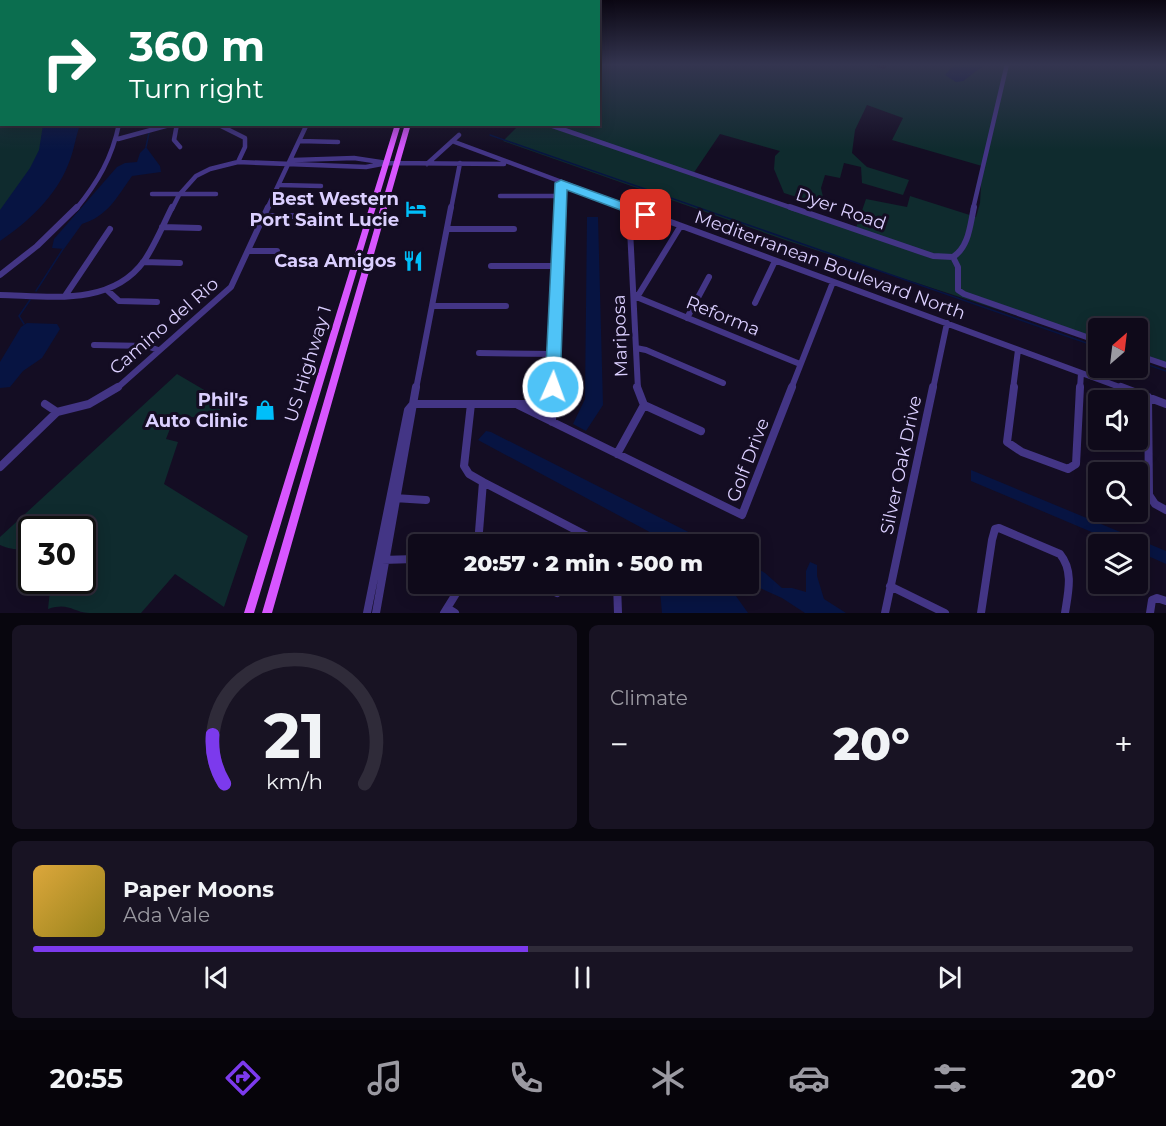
<!DOCTYPE html>
<meta charset="utf-8">
<style>
body{margin:0;font-family:Montserrat,sans-serif;background:#181323;color:#f1f3f6;height:100vh;display:flex;flex-direction:column;font-size:22px;white-space:nowrap}
*{box-sizing:border-box;margin:0}
p{font-size:20px;color:#9b9aa2}
.icon{flex:none;width:33px;height:33px;fill:none;stroke:currentColor;stroke-width:2;stroke-linecap:round;stroke-linejoin:round}
.map{position:relative;height:613px;overflow:hidden}
.side{display:flex;flex-direction:column;gap:12px;padding:12px;background:#08060e;flex:1}
.side>*{flex:none}
.guide{position:absolute;left:0px;top:0px;width:600px;height:126px;box-shadow:0 3px 15px #0003,0 0 0 2px #2f2b39;background:#0b6e4f;color:#fff;overflow:hidden}
.needle{width:39px;rotate:28deg}
.tools{position:absolute;left:1088px;top:318px;display:grid;gap:12px}
.tools a{display:grid;place-items:center;width:60px;height:60px;border-radius:6px;background:#0f0a1a;box-shadow:0 3px 15px #0003,0 0 0 2px #2f2b39;font-size:30px}
.speed{position:absolute;left:18px;top:516px;display:flex;gap:12px;font-size:30px;font-weight:700;text-align:center}
.speed>*{display:grid;place-content:center;width:78px;height:78px;border-radius:50%;background:#0f0a1a;box-shadow:0 3px 15px #0003,0 0 0 2px #2f2b39;line-height:1}
.speed .limit{border:3px solid #111;border-radius:9px;background:#fff;color:#111}
.pin{position:absolute;display:grid;place-items:center;width:51px;height:51px;color:#fff;margin:-26px;border-radius:12px;box-shadow:0 3px 9px #0006}
.me{position:absolute;width:66px;margin:-33px;rotate:2deg;stroke-linejoin:round;filter:drop-shadow(0 0 4px #0008)}
.turn{display:flex;align-items:center;gap:21px;height:126px;padding:0 30px;font-size:27px}
.turn .icon{width:78px;height:78px;stroke-width:2.5}
.turn b{display:block;font-size:42px;line-height:51px}
.big{font-size:45px;font-weight:800;line-height:1.1}
.side .card{flex:1;display:flex;flex-direction:column;justify-content:center;gap:9px;min-width:0;padding:0 21px;border-radius:9px;background:#181323}
.side .dial{align-items:center;gap:0}
.dial svg{height:156px;overflow:visible;fill:none;stroke:#2f2b39;stroke-width:7;stroke-linecap:round;text-anchor:middle}
.dial text{fill:#f1f3f6;stroke:none}
.song{display:flex;align-items:center;gap:18px}
.cover{width:72px;height:72px;border-radius:9px;background:linear-gradient(135deg,hsl(40 70% 55%),hsl(50 70% 35%))}
.played{height:6px;border-radius:3px;background:linear-gradient(90deg,#7c3aed 45%,#2f2b39 45%)}
.keys{display:flex;justify-content:space-around;direction:ltr}
.heat{display:flex;justify-content:space-between;align-items:center;font-size:33px;direction:ltr}
.side .tiles{flex:1;display:grid;gap:12px;grid-template-columns:1fr 1fr}
.card:last-child{grid-column:span 2}
.trip{position:absolute;left:408px;top:534px;width:351px;height:60px;border-radius:6px;background:#0f0a1a;box-shadow:0 3px 15px #0003,0 0 0 2px #2f2b39;font-weight:800;line-height:60px;text-align:center}
.dock{display:flex;height:96px;justify-content:space-around;align-items:center;background:#06040a;color:#9b9aa2}
.dock .icon{width:42px;height:42px}
.dock .active{color:#7c3aed}
.dock b{font-size:27px;color:#f1f3f6}
.map>svg:first-child{display:block}
.green{fill:#0f2b2e;fill-rule:evenodd}
.water{fill:#071442}
.lines{fill:none;stroke-linecap:round;stroke-linejoin:round}
.stream{stroke:#071442;stroke-width:1.5}
.minor-far2{stroke:#433585;stroke-width:4.5}
.minor-far1{stroke:#433585;stroke-width:6}
.minor{stroke:#433585;stroke-width:8}
.major{fill:#d756ff;fill-rule:evenodd}
.route{fill:#4fc3f7;stroke:#337fa1;stroke-width:1.5}
.labels{text-anchor:middle;dominant-baseline:central;stroke-width:6;stroke-linejoin:round;paint-order:stroke}
.poi-label{font-size:18px;font-weight:bold;fill:#dbcfff;stroke:#140d23;text-anchor:end}
.street-label{font-size:18px;fill:#dbcfff;stroke:#140d23}
</style>
<div class="map">
<svg width="1166" height="613" viewBox="0 0 1166 613">
<rect width="100%" height="100%" fill="#140d23"/>
<path class="green" d="M0,64L2,124L59,125L0,224Z
M599,64H863L885,69L887,64H955L949,70L963,81L985,64H1166V365L1137,356V328H1098V342L788,241L503,141L519,125L598,124ZM867,105L903,118L892,140L982,166L980,203L976,217L910,196L907,207L866,199L856,228L693,174L720,134L780,151L775,156L774,169L784,193L825,206L821,188L825,175L840,178L844,163L861,167L862,183L903,195L909,180L867,167L852,153L855,130Z
M177,374L223,401L220,410L204,419L180,415L171,426L166,439L178,442L164,484L248,536L224,607L175,574L141,613C124,613 106,613 89,613C72,612 69,602 48,609L51,581L82,580V530H32L31,549C19,550 12,550 0,545V537Z"/>
<path class="water" d="M955,64H985L963,81L956,82L945,75Z
M43,125H80C75,138 74,152 68,165C56,196 27,223 0,241V210L30,168L39,150Z
M146,147L160,166L161,172L132,176C117,197 108,216 82,224L64,249L52,248L54,239L117,167L125,163L137,162L140,153Z
M587,217H598L603,405L586,431L573,424L585,399Z
M27,323L57,324L60,329L42,358L23,371L10,387L0,388V362L21,327Z
M486,431L491,432L712,544H672L478,440Z
M971,470L1166,551V564L1137,551V544H1120L971,481Z
M810,562L817,565V576L824,599L846,613H805L782,598L749,583V563L765,573L782,588H792L806,592V571Z
M664,584H723L731,589L748,613H662L660,591Z"/>
<g class="lines">
<path class="stream" d="M149,128L150,124
M490,135L1098,347
M146,147L149,133
M36,291L63,249
M24,324L19,316L30,300
M1137,361L1166,371"/>
<path class="minor-far2" d="M177,124L174,140L180,147
M217,124L245,138V147L238,162
M547,124L795,209
M118,139L173,124
M300,141L338,142
M452,141L634,209
M289,163L294,160L354,158L387,163
M427,164L459,135
M280,185L321,186
M152,194H216
M500,196H561
M76,209C98,182 112,158 119,124
M172,209L179,195L196,176L210,169L238,162L366,167L387,163L504,164
M267,209L307,124
M451,209L460,163
M560,209L561,184
M973,209L1007,64"/>
<path class="minor-far1" d="M630,207L1125,389
M790,207L933,256L953,257L958,267V290L964,294L1098,341
M629,209L638,389
M266,216H310
M162,227L199,228
M447,229H514
M250,251H277
M953,257C969,247 970,225 974,207
M143,262L180,263
M491,266H557
M0,275L37,246L77,207
M107,290L119,301L157,302
M0,295C48,296 111,307 144,261C155,245 163,225 172,207
M65,296L110,229
M634,296L800,364
M634,296L639,294L680,227
M755,303L775,261
M432,306H506
M687,318L709,277
M94,345L147,346L158,350
M636,348L646,350L723,383
M479,353L554,354
M1137,355L1166,365
M116,389L231,287L268,207
M416,389L451,207
M553,389L560,207
M791,389L833,282
M933,389L947,323
M1013,389L1018,350
M1080,389L1081,373"/>
<path class="minor" d="M1014,387L1007,442L1022,452L1068,469L1076,464L1080,387
M1121,387L1166,404
M1148,397L1149,495L1155,504L1166,510
M45,404L57,412
M413,404H552
M471,404L464,466L469,474L483,482L478,544
M518,405L742,515L792,387
M644,405L701,431
M552,422L553,387
M617,454L644,405L637,387
M0,467L57,412L89,404L118,387
M483,482L603,544
M394,498L426,500
M382,560L415,559
M541,584L557,593
M617,584L618,613
M890,586L945,613
M447,608L455,613
M367,613L408,410L413,404
M376,613L416,387
M444,613L462,584
M885,613L933,387
M981,613L992,540L995,529L999,528L1060,554C1074,571 1068,593 1065,613
M1150,613L1152,600L1157,598L1166,601"/>
<path class="major" d="M395,124H401L254,613H244Z
M405,124H411L272,613H262Z"/>
</g>
<linearGradient id="sky" x2="0" y2="1"><stop stop-color="#0b0713"/><stop offset="0.43" stop-color="#343550"/><stop offset="1" stop-color="#343550" stop-opacity="0"/></linearGradient>
<rect width="1166" height="150" fill="url(#sky)"/>
<path class="route" d="M561,180L650,212L652,215L646,219L642,218L567,190L560,387L558,392L553,393L547,392L545,387L555,183Z"/>
<defs>
<g id="hotel-bare" transform="scale(1.62)"><path d="M-6-4.5h1.5V1H6V5H4.5V3h-9V5H-6ZM-4 0a1.8 1.8 0 1 1 3.6 0ZM.5 0V-2.5h3Q6-2.5 6 0Z" fill="#00bffa" stroke="#140d23" stroke-width="2.5" paint-order="stroke"/></g>
<g id="restaurant-bare" transform="scale(1.62)"><path d="M-5-6h1v4h1v-4h1v4h1v-4h1v5L-1.5 .5V6h-2V.5L-5-1ZM5-6V6H3V1.5H1.5Q1.5-4 5-6Z" fill="#00bffa" stroke="#140d23" stroke-width="2.5" paint-order="stroke"/></g>
<g id="shop-bare" transform="scale(1.62)"><path d="M-5-2.5h2.3a2.7 3.5 0 0 1 5.4 0H5L5.5 6h-11ZM-1.5-2.5h3a1.5 2.3 0 0 0-3 0Z" fill="#00bffa" stroke="#140d23" stroke-width="2.5" paint-order="stroke"/></g>
</defs>
<g fill-rule="evenodd">
<use href="#hotel-bare" x="416" y="209"/>
<use href="#restaurant-bare" x="413" y="261"/>
<use href="#shop-bare" x="265" y="410"/>
</g>
<g class="labels">
<g class="poi-label">
<text x="399" y="199">Best Western<tspan x="399" dy="21">Port Saint Lucie</tspan></text>
<text x="396" y="261">Casa Amigos</text>
<text x="248" y="400">Phil's<tspan x="248" dy="21">Auto Clinic</tspan></text>
</g>
<g class="street-label">
<text transform="translate(841 209) rotate(19)">Dyer Road</text>
<text transform="translate(830 265) rotate(20)">Mediterranean Boulevard North</text>
<text transform="translate(723 316) rotate(22)">Reforma</text>
<text transform="translate(164 326) rotate(-41)">Camino del Rio</text>
<text transform="translate(620 336) rotate(-92)">Mariposa</text>
<text transform="translate(308 364) rotate(-73)">US Highway 1</text>
<text transform="translate(748 460) rotate(-69)">Golf Drive</text>
<text transform="translate(901 465) rotate(-78)">Silver Oak Drive</text>
</g>
</g>
</svg>
<div class="tools">
<a><svg class="needle" viewBox="-14 -14 28 28"><path d="M0-13l5 13h-10z" fill="#e53935"/><path d="M0 13l5-13h-10z" fill="#9b9aa2"/></svg></a>
<a><svg class="icon" aria-label="sound" viewBox="0 0 24 24"><path d="M4 9h4l5-4v14l-5-4H4zM17 9q2 3 0 6"/></svg></a>
<a><svg class="icon" aria-label="search" viewBox="0 0 24 24"><circle cx="10" cy="10" r="6"/><path d="M15 15l6 6"/></svg></a>
<a><svg class="icon" aria-label="layers" viewBox="0 0 24 24"><path d="M12 4l9 5-9 5-9-5zM3 14l9 5 9-5"/></svg></a>
</div>
<div class="speed"><div class="limit">30</div></div>
<div class="pin" style="left:646px;top:215px;background:#d93025"><svg class="icon" aria-label="arrive" viewBox="0 0 24 24"><path d="M6 21V4h12l-3 4 3 4H6"/></svg></div>
<svg class="me" style="left:553px;top:387px" viewBox="-20 -20 40 40"><circle r="17" fill="#4fc3f7" stroke="#fff" stroke-width="3"/><path d="M0-11L8 9 0 5-8 9z" fill="#fff"/></svg>
<div class="trip">20:57 · 2 min · 500 m</div>
<div class="guide">
<div class="turn"><svg class="icon" aria-label="right" viewBox="0 0 24 24"><path d="M7 20v-9h11M14 6l5 5-5 5"/></svg><div><b>360 m</b>Turn right</div></div>
</div>
</div>
<section class="side">
<div class="tiles">
<div class="card dial"><svg viewBox="0 0 100 80">
<path d="M14 69A42 42 0 1 1 86 69"/>
<path d="M14 69A42 42 0 0 1 8 44" stroke="#7c3aed"/>
<text x="50" y="56" font-size="32" font-weight="700">21</text>
<text x="50" y="72" font-size="11">km/h</text>
</svg></div>
<div class="card"><p>Climate</p>
<div class="heat"><a>−</a><b class="big">20°</b><a>+</a></div>
</div>
<div class="card">
<div class="song"><i class="cover"></i><div><b>Paper Moons</b><p>Ada Vale</p></div></div>
<div class="played"></div>
<div class="keys"><svg class="icon" aria-label="previous" viewBox="0 0 24 24"><path d="M18 5L8 12l10 7zM5 5v14"/></svg><svg class="icon" aria-label="pause" viewBox="0 0 24 24"><path d="M8 5v14M16 5v14"/></svg><svg class="icon" aria-label="next" viewBox="0 0 24 24"><path d="M6 5l10 7-10 7zM19 5v14"/></svg></div>
</div>
</div>
</section>
<nav class="dock">
<b>20:55</b>
<svg class="icon active" aria-label="directions" viewBox="0 0 24 24"><path d="M12 3l9 9-9 9-9-9zM9 14v-3h6M13 9l2 2-2 2"/></svg>
<svg class="icon" aria-label="music" viewBox="0 0 24 24"><path d="M9 18V5l10-2v13"/><circle cx="6" cy="18" r="3"/><circle cx="16" cy="16" r="3"/></svg>
<svg class="icon" aria-label="phone" viewBox="0 0 24 24"><path d="M5 4h4l2 5-3 2q2 4 5 5l2-3 5 2v4C11 20 4 13 5 4z"/></svg>
<svg class="icon" aria-label="climate" viewBox="0 0 24 24"><path d="M12 3v18M4 7l16 10M4 17L20 7"/></svg>
<svg class="icon" aria-label="car" viewBox="0 0 24 24"><path d="M5 17H2v-5l4-1 3-4h7l3 4 3 1v5h-3M9 17h6M6 11h13"/><circle cx="7" cy="17" r="2"/><circle cx="17" cy="17" r="2"/></svg>
<svg class="icon" aria-label="filters" viewBox="0 0 24 24"><path d="M4 7h16M4 17h16"/><circle cx="9" cy="7" r="2"/><circle cx="15" cy="17" r="2"/></svg>
<b>20°</b>
</nav>
